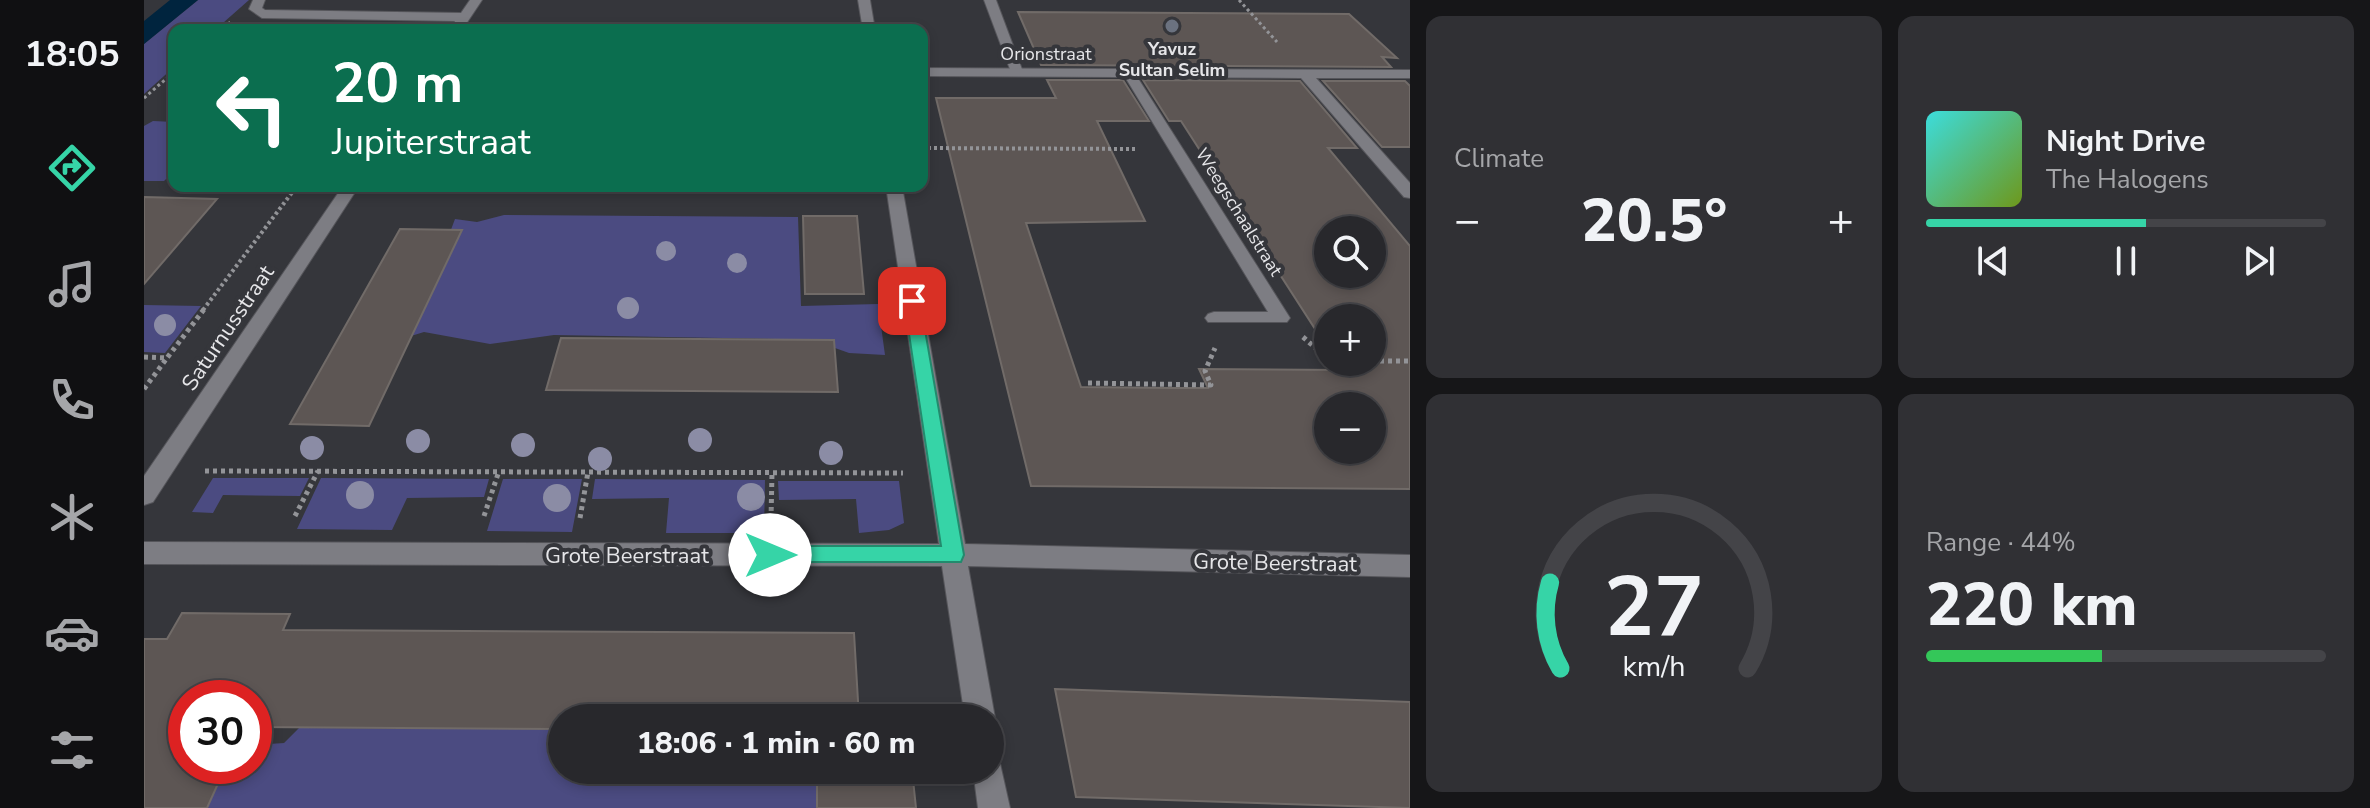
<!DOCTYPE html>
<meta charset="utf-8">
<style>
body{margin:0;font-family:"Nunito Sans",sans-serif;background:#303034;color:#f1f3f6;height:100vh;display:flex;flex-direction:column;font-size:30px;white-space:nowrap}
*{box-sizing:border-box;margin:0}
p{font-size:26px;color:#a5a6a9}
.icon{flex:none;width:44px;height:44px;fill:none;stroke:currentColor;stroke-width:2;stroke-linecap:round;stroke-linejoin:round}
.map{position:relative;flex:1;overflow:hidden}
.sheet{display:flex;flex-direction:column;gap:16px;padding:16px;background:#161618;width:960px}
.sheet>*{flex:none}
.top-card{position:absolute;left:24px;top:24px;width:760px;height:168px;border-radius:16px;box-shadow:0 4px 12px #0003,0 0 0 2px #444448;background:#0b6e4f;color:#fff;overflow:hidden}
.controls{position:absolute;left:1170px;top:216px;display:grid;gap:16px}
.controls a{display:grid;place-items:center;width:72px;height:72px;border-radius:50%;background:#28282c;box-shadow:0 4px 12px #0003,0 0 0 2px #444448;font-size:40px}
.speed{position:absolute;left:24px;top:680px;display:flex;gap:16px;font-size:40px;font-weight:700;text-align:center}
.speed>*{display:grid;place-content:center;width:104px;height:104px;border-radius:50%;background:#28282c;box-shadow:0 4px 12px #0003,0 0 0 2px #444448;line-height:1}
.speed .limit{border:12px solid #d22;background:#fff;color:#111}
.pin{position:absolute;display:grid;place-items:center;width:68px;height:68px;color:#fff;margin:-34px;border-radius:16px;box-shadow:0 4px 12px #0006}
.me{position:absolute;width:88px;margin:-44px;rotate:90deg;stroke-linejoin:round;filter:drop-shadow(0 0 6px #0008)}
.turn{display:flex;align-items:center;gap:28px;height:168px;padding:0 32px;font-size:36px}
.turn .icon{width:104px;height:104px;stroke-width:2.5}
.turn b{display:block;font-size:56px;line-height:68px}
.big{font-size:60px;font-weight:800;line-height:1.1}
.sheet .card{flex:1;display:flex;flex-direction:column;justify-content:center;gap:12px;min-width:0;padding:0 28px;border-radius:16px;background:#303034}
.sheet .dial{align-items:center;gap:0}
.dial svg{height:208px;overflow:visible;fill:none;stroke:#444448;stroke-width:7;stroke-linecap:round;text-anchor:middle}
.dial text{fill:#f1f3f6;stroke:none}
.song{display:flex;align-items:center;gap:24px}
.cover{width:96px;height:96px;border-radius:12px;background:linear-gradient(135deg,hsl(180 70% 55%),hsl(80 70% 35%))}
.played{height:8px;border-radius:4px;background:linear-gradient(90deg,#36d4a7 55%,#444448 55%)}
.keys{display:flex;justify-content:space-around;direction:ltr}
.heat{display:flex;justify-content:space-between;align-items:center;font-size:44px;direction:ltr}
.charge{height:12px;border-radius:6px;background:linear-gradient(90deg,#34c759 44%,#444448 0)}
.sheet .tiles{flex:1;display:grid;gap:16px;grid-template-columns:repeat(2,1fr)}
.trip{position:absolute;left:404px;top:704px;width:456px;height:80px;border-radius:40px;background:#28282c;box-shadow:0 4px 12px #0003,0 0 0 2px #444448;font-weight:800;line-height:80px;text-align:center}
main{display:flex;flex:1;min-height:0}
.dock{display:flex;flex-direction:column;width:144px;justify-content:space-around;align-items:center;background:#101012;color:#a5a6a9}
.dock .icon{width:56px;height:56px}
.dock .on{color:#36d4a7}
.dock b{font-size:36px;color:#f1f3f6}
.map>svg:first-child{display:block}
.green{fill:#4b4b81}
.water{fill:#00243e}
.building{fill:#5d5654;stroke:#716b68;stroke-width:2;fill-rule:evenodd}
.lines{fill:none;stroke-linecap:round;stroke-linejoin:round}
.service-casing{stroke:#55555a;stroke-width:2}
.minor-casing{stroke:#55555a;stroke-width:2}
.path-far2{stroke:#939498;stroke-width:3;stroke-dasharray:3 3;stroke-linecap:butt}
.path-far1{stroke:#939498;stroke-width:4;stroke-dasharray:3 3;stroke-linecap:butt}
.path{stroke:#939498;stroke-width:5;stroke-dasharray:4 4;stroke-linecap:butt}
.service{fill:#7d7d83;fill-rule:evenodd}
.minor{fill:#7d7d83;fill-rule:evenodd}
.tree{fill:#8b8ca5}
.route{fill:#36d4a7;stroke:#238a6d;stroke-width:2}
.worship-dot{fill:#6b7280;stroke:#35363b;stroke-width:3}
.labels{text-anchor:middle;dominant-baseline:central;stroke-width:8;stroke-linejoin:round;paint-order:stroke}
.far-poi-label{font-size:18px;font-weight:bold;fill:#e6e6e9;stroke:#35363b}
.far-street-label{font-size:18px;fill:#e6e6e9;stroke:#35363b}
.street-label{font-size:22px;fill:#e6e6e9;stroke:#35363b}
</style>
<main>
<nav class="dock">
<b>18:05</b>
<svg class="icon on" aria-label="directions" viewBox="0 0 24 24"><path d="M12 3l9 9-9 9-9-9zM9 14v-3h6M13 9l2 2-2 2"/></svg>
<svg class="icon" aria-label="music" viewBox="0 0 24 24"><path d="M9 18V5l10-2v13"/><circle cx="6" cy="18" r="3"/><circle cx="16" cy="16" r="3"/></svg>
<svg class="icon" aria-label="phone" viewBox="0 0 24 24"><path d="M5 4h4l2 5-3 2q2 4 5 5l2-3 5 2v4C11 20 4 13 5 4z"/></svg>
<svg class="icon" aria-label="climate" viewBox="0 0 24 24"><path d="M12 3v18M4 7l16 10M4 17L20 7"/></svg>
<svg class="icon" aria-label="car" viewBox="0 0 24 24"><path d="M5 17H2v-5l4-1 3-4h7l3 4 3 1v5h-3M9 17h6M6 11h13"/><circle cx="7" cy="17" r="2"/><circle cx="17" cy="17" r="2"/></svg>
<svg class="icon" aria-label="filters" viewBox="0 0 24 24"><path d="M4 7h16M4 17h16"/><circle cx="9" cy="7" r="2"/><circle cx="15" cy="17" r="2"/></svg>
</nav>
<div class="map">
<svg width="1266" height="808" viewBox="0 0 1266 808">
<rect width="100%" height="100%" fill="#35363b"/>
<path class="green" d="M54,0H105L71,30H30V67L0,94V44Z
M9,121L30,122V171L20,181H0V126Z
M360,215L654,217L657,306L734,304L741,355L705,353L691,348L690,340L410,335L346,344L280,332L267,336L311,219L333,222Z
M0,305L57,306L21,353L0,352Z
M69,478H165L156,496L79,495L69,513L48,512Z
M177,478L345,479L340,497L263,498L248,530L153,529Z
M359,479H438L428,532L343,531Z
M451,479L621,480L620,533H522L525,498L448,499Z
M634,481H755L760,523L745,530L715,533L712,499L635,500Z
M155,728L418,729V770H673V808H63L82,766H110V745L140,743Z"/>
<path class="water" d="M26,0H54L0,44V21Z"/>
<path class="building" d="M874,12L1205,14L1253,58L1238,57L1247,67L897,65Z
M903,80H979L1005,121H953L1001,221L882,223L937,387L1026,388H1064L1055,369L1198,370L1192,362H1228V318H1184V349L1037,121H1025L999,80L1156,81L1213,148H1184L1266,246V489L887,486L792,98H912ZM1184,230H1228V274H1184ZM1184,406H1228V450H1184Z
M1179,81H1261L1266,86V147H1238Z
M0,197L73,199L0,284Z
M659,216H713L720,294H661Z
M256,229L318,230L225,426L146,424Z
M417,338L690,340L694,392L402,390Z
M38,613L146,614L139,630L710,633L715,718H418V729L110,727V698H42V766H82L63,808H0V639H23Z
M911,689L1266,702V808L932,797Z
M673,770H768L772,808H673Z"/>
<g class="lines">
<g class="service-casing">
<path id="service" d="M840,0H852L879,72L877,75L867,72Z
M980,69L990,72L1146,318L1143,322H1064L1061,318L1064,314L1070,312H1124L978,72Z"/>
</g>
<g class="minor-casing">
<path id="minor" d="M109,0H121L118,8L121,10L317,13L326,0H338L318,30L306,29L311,21L118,18L105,9Z
M714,0H726L731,30H719Z
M778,68L1266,70V78H1172L1266,183V198L1260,197L1157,78L778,76Z
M199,186H215L9,502L0,505V476Z
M742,186H758L821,544L1266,555V577L824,566L851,718L846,729V718H821L798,566L0,564V542L795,544Z
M846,755L855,759L866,808H834L829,770H846Z"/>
</g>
<path class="path-far2" d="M1095,0L1133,42
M76,30L86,22
M0,98L30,72"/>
<path class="path-far1" d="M778,148L993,149
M59,310L153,186"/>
<path class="path" d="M1159,337L1184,359
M0,357L23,358L61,308
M1228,361H1266
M944,383L1067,385L1061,371L1071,348
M0,389L23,358
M61,471L759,473
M151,516L174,471
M340,516L355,471
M436,518L444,472
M627,519L628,473"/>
<use href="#service" class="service"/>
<use href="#minor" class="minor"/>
</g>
<g class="tree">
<circle cx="522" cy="251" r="10"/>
<circle cx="593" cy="263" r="10"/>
<circle cx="484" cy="308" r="11"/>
<circle cx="21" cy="325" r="11"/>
<circle cx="556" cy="440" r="12"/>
<circle cx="274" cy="441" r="12"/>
<circle cx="379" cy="445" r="12"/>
<circle cx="168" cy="448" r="12"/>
<circle cx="687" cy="453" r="12"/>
<circle cx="456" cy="459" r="12"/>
<circle cx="216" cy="495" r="14"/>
<circle cx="607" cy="497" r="14"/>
<circle cx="413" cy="498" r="14"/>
</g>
<path class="route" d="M768,296L776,301L820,555L817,562H618L615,555L618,549L626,546H797L760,301Z"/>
<circle class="worship-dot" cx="1028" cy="26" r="8"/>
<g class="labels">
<g class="far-poi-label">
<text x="1028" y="49">Yavuz<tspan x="1028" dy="21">Sultan Selim</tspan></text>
</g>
<g class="far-street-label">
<text x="902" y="54">Orionstraat</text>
<text transform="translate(1095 212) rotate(58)">Weegschaalstraat</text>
</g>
<g class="street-label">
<text transform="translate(84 328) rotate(-56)">Saturnusstraat</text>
<text x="483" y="556">Grote Beerstraat</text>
<text transform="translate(1131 563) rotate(1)">Grote Beerstraat</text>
</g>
</g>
</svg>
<div class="controls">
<a><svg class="icon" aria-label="search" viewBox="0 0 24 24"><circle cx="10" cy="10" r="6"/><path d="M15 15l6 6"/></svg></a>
<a>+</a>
<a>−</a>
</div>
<div class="speed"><div class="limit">30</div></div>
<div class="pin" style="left:768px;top:301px;background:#d93025"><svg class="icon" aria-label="arrive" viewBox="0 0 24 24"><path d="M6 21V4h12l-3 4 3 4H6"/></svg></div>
<svg class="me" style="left:626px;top:555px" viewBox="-20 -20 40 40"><circle r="19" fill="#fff"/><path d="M0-13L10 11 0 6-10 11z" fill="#36d4a7"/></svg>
<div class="trip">18:06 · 1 min · 60 m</div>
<div class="top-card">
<div class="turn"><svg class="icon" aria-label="left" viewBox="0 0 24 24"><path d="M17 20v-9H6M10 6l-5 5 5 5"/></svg><div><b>20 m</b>Jupiterstraat</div></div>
</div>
</div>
<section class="sheet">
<div class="tiles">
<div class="card"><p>Climate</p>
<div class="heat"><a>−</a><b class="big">20.5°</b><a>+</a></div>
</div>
<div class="card">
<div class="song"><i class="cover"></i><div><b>Night Drive</b><p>The Halogens</p></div></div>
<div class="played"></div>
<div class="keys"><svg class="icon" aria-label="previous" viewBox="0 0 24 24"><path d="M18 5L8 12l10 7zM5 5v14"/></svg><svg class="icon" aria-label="pause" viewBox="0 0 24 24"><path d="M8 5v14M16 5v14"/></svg><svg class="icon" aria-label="next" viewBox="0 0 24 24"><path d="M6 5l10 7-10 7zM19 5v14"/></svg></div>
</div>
<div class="card dial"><svg viewBox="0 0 100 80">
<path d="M14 69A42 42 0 1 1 86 69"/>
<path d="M14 69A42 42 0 0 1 10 36" stroke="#36d4a7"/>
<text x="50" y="56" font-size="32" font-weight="700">27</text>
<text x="50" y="72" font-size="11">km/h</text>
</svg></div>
<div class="card"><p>Range · 44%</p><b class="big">220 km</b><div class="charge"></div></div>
</div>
</section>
</main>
